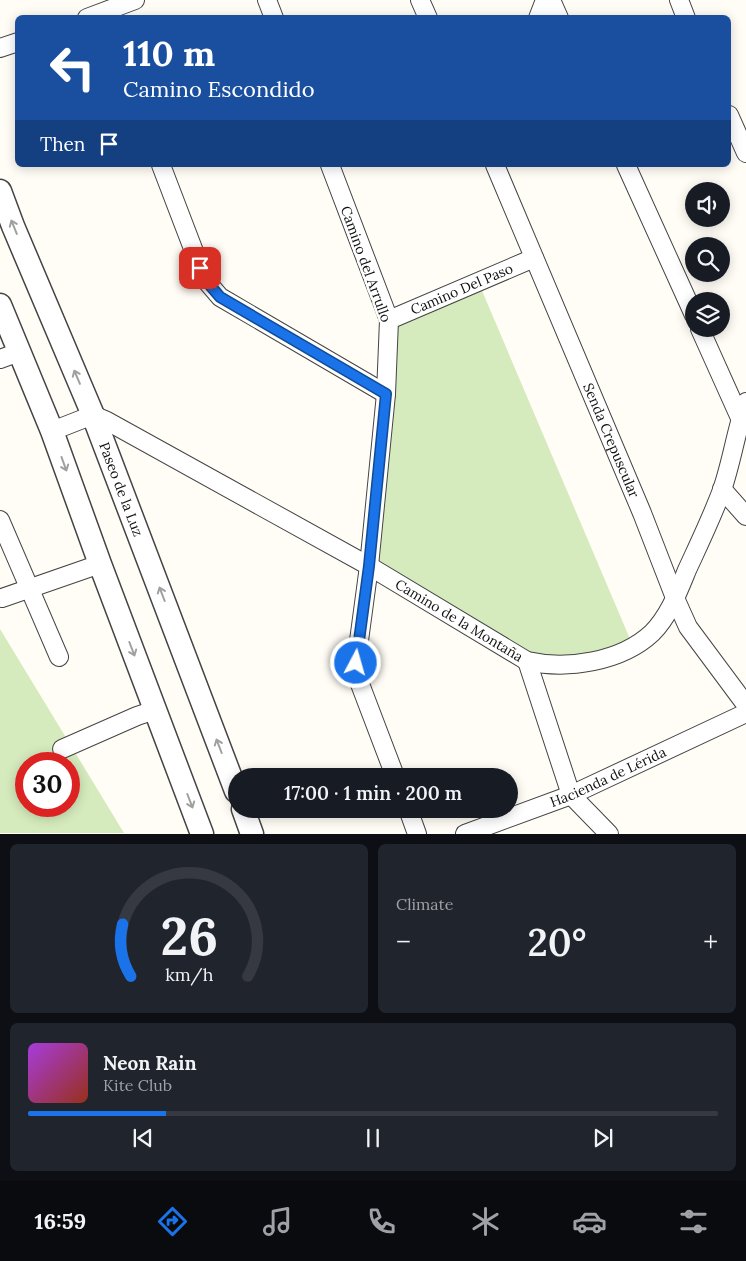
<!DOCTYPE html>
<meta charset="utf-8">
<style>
body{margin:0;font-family:Lora,serif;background:#20242c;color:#f1f3f6;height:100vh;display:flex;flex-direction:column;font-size:19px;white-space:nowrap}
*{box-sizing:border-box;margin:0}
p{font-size:16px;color:#9ea1a6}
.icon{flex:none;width:28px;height:28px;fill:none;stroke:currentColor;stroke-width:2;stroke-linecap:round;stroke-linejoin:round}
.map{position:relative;height:834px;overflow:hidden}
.panel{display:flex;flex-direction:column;gap:10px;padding:10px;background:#0d0f14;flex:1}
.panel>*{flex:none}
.top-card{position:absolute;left:15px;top:15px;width:716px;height:152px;border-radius:8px;box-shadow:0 2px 12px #0003;background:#1a4fa0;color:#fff;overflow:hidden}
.tools{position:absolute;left:685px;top:182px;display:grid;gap:10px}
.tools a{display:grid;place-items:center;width:45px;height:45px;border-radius:50%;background:#171b24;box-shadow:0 2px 12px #0003;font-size:25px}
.speed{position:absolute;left:15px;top:752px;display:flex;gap:10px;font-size:25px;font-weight:700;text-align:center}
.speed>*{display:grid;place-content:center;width:65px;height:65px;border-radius:50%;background:#171b24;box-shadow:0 2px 12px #0003;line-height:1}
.speed .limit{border:8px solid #d22;background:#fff;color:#111}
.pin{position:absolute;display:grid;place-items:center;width:42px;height:42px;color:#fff;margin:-21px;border-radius:10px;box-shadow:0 2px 8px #0006}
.me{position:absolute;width:55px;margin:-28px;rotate:6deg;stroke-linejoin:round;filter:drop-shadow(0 0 4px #0008)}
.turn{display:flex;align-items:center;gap:18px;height:105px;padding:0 25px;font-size:22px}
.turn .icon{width:65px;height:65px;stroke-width:2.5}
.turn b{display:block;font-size:35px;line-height:42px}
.then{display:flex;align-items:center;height:48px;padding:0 25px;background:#0003;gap:10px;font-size:19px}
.big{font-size:38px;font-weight:600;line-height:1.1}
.panel .tile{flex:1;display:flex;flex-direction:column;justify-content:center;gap:8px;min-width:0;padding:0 18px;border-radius:8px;background:#20242c}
.panel .dial{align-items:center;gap:0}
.dial svg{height:130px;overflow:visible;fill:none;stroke:#363941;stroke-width:7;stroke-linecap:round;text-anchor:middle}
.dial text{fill:#f1f3f6;stroke:none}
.song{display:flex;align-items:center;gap:15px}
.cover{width:60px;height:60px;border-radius:8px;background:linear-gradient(135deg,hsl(280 70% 55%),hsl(10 70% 35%))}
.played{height:5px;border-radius:2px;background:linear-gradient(90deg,#1a73e8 20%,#363941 20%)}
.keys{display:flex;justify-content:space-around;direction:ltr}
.heat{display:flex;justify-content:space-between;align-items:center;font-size:28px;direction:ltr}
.panel .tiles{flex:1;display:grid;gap:10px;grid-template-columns:1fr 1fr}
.tile:last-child{grid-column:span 2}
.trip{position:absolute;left:228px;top:768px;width:290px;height:50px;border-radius:25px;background:#171b24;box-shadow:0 2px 12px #0003;font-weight:600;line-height:50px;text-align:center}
.tab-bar{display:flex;height:80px;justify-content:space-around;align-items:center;background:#090b0e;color:#9ea1a6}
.tab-bar .icon{width:35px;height:35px}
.tab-bar .selected{color:#1a73e8}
.tab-bar b{font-size:22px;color:#f1f3f6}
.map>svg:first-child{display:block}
.green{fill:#d5ebbd;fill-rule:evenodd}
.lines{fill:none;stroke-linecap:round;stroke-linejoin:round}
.minor-casing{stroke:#444;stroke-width:20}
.tertiary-casing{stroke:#444;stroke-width:25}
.minor{stroke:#fff;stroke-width:18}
.tertiary{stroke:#fff;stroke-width:22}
.oneway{stroke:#a0a0a0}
.route-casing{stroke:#114b97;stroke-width:12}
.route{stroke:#1a73e8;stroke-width:9}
.labels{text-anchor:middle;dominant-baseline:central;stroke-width:5;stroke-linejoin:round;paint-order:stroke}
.street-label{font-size:14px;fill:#111;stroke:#fff}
</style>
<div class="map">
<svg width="746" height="834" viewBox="0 0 746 834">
<rect width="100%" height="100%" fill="#fffdf5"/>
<path class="green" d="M480,286L633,646L544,665L369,566L389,320Z
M0,629L124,833H0ZM26,764H69V806H26Z"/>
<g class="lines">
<g class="minor-casing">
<g id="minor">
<path d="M267,0L274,18"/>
<path d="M420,0L428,18"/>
<path d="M551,0L559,18"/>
<path d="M679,0L686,18"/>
<path d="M87,18L135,0"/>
<path d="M538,18L545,0"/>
<path d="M0,48L18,42"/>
<path d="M729,115L746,153"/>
<path d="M161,165L200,267L208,283L220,297L386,394"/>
<path d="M330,165L389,320L386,394L369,566L356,663L360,684L395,776"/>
<path id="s1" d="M495,165L642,513L675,598L688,627L746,705"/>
<path d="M626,165L694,315"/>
<path id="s2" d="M389,320L534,258"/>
<path d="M700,329L740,418"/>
<path d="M0,359L19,352"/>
<path id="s3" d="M52,431L93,415L107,421L369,566L527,661C567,670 621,662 652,633C669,616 678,592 687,570C699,544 712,517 722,490C732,461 736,431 746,402"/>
<path d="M722,489L746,516"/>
<path d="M0,520L59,657"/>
<path d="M2,598L100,564"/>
<path d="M527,661L571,795L609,834"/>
<path d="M62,749L137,716L155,710"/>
<path d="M408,809L417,834"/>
<path id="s4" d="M465,834L571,795L746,713"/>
</g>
</g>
<g class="tertiary-casing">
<g id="tertiary">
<path id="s5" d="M0,191L13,226L93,415L236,791"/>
<path d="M0,305L52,431L100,564L202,834"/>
<path d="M243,809L252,834"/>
</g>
</g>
<use href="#minor" class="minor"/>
<use href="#tertiary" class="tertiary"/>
</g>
<defs><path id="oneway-shaft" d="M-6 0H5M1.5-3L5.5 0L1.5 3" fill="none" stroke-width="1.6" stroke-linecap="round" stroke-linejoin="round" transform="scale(1.25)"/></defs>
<g class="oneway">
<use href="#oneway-shaft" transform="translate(14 227) rotate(-112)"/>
<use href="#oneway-shaft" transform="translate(77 377) rotate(-113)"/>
<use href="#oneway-shaft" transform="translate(64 464) rotate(70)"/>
<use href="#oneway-shaft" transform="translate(162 594) rotate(-111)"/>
<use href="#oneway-shaft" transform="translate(132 649) rotate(69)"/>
<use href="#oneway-shaft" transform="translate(219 746) rotate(-111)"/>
<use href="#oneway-shaft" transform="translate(190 801) rotate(69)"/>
</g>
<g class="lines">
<g class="route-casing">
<path id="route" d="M200,268L208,283L220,297L386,394L369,566L356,663"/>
</g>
<use href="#route" class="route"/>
</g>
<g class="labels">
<g class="street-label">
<text transform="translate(366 264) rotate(70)">Camino del Arrullo</text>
<text stroke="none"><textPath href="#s2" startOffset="79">Camino Del Paso</textPath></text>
<text stroke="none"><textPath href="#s1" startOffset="299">Senda Crepuscular</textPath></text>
<text stroke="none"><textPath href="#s5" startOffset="322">Paseo de la Luz</textPath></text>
<text stroke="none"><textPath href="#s3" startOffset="464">Camino de la Montaña</textPath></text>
<text stroke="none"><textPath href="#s4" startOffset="154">Hacienda de Lérida</textPath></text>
</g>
</g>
</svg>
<div class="tools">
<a><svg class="icon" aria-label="sound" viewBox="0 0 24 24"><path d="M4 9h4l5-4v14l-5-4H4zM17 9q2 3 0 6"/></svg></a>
<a><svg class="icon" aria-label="search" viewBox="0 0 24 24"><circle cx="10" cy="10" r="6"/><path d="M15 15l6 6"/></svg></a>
<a><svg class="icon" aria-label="layers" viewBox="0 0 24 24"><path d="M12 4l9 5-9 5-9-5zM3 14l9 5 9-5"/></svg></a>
</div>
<div class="speed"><div class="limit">30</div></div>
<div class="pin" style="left:200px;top:268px;background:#d93025"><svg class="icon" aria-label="arrive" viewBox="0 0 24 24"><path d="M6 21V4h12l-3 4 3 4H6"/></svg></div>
<svg class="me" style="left:356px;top:663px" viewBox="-20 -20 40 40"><circle r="17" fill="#1a73e8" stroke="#fff" stroke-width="3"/><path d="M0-11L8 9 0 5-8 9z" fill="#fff"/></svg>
<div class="trip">17:00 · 1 min · 200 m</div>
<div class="top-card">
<div class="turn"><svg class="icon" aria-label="left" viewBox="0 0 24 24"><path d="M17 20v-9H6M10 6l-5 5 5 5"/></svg><div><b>110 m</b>Camino Escondido</div></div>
<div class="then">Then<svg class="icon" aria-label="arrive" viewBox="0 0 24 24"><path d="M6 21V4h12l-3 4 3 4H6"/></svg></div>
</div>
</div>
<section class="panel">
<div class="tiles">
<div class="tile dial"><svg viewBox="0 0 100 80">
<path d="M14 69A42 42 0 1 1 86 69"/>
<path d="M14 69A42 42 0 0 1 9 37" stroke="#1a73e8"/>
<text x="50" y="56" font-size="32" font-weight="700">26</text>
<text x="50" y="72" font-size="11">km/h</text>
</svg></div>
<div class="tile"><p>Climate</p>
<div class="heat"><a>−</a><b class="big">20°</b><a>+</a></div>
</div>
<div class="tile">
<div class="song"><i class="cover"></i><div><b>Neon Rain</b><p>Kite Club</p></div></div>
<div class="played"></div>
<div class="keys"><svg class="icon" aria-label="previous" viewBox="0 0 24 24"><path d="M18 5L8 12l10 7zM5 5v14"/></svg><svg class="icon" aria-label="pause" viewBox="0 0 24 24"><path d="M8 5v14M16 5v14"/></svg><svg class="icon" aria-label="next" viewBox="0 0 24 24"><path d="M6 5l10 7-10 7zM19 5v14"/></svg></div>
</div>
</div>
</section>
<nav class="tab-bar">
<b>16:59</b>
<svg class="icon selected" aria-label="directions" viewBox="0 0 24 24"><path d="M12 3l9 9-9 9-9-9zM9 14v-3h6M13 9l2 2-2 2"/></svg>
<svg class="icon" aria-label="music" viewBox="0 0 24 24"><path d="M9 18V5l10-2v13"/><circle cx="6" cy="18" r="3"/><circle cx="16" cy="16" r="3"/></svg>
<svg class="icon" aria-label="phone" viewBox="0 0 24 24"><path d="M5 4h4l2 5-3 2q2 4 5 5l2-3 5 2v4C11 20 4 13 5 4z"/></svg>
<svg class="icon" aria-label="climate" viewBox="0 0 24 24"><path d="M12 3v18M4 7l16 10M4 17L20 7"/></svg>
<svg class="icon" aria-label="car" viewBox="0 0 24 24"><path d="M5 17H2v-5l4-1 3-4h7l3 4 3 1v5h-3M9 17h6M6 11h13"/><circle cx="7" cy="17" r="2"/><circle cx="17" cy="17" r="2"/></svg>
<svg class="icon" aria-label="filters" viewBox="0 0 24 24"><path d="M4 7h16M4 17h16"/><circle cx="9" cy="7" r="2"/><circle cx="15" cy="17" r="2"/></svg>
</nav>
